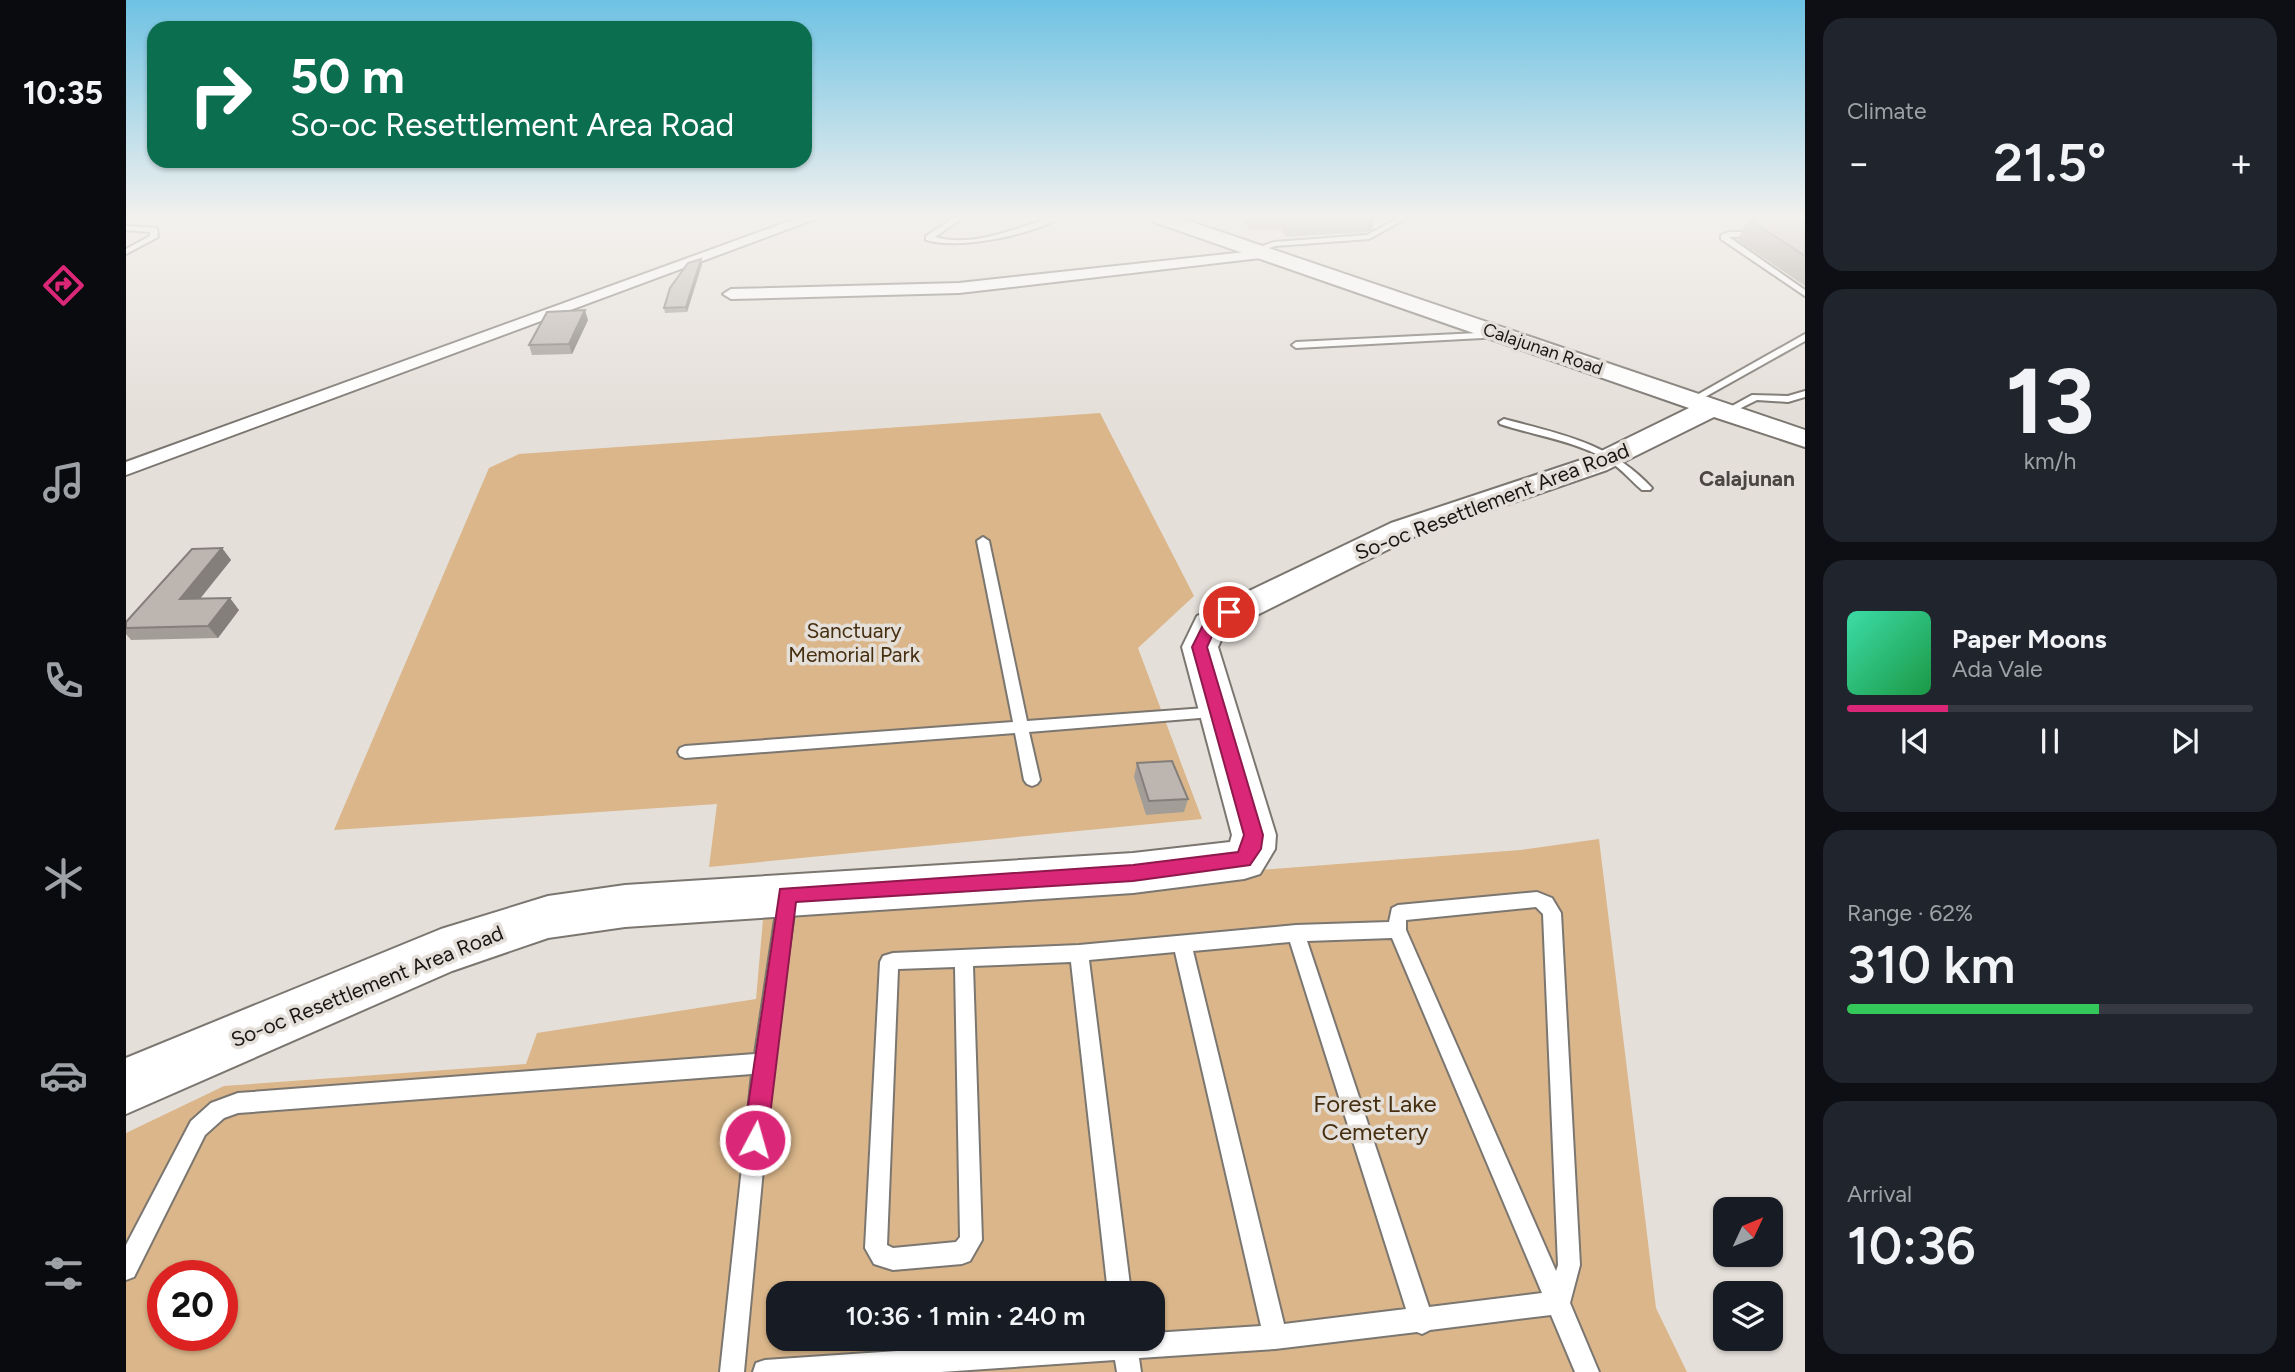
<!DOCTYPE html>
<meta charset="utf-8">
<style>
body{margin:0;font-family:Figtree,sans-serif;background:#20242c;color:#f1f3f6;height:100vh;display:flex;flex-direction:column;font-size:26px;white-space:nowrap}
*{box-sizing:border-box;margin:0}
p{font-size:23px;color:#9ea1a6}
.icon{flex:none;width:38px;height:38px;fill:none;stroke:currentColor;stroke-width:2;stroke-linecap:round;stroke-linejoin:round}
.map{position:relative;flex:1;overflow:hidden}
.sheet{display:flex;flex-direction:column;gap:18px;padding:18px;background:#0d0f14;width:490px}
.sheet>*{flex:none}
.top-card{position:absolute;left:21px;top:21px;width:665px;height:147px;border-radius:21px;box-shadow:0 2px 5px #0004;background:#0b6e4f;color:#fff;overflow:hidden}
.needle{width:46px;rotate:46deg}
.buttons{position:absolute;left:1587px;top:1197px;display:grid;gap:14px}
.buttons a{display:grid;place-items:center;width:70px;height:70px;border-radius:14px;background:#171b24;box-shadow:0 2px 5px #0004;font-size:35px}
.speed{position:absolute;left:21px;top:1260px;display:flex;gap:14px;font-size:35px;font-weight:700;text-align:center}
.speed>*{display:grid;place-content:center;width:91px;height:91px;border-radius:50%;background:#171b24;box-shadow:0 2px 5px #0004;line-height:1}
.speed .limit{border:10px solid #d22;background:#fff;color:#111}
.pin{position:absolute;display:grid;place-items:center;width:60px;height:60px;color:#fff;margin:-30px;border:4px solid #fff;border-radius:50%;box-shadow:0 2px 7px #0007}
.me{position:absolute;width:77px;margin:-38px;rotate:6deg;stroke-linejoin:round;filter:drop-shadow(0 0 5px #0008)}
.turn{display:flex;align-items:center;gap:24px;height:147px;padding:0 28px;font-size:32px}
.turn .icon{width:91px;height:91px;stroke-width:2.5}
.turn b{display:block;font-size:49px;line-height:60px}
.big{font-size:52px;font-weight:600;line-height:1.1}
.sheet .card{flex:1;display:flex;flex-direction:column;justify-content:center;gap:10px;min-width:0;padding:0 24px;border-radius:21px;background:#20242c}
.sheet .dial{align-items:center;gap:0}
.dial b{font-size:91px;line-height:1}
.song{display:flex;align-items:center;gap:21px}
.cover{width:84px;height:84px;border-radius:10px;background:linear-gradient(135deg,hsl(160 70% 55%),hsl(140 70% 35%))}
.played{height:7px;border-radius:4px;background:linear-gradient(90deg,#db2777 25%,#363941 25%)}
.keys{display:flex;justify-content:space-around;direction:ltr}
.heat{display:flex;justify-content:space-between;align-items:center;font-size:38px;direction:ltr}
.charge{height:10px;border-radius:5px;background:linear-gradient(90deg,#34c759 62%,#363941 0)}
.trip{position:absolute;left:640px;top:1281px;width:399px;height:70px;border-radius:21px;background:#171b24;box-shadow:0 2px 5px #0004;font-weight:600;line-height:70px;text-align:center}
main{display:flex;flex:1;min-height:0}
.tabs{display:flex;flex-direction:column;width:126px;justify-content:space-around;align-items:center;background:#090b0e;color:#9ea1a6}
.tabs .icon{width:49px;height:49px}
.tabs .active{color:#db2777}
.tabs b{font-size:32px;color:#f1f3f6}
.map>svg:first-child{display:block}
.green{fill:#dab68a;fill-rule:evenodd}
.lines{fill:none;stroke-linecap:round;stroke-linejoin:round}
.lane-casing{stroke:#7b7670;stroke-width:4}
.street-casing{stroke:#7b7670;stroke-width:4}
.secondary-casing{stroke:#7b7670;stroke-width:4}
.lane{fill:#fff;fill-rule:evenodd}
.street{fill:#fff;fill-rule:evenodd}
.secondary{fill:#fff;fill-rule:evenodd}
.wall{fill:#a39d97}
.shaded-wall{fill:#847f7b}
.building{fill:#bdb6b0;stroke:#847f7b;stroke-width:2}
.route{fill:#db2777;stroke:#8e194d;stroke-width:2}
.labels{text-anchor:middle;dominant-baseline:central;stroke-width:7;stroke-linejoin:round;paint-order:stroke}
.far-street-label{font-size:18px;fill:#191714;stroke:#e5dfd9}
.far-quarter-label{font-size:21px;font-weight:bold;fill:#4b4641;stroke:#e5dfd9}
.street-label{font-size:21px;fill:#191714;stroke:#e5dfd9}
.park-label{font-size:21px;fill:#462f10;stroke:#e5dfd9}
.near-park-label{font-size:24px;fill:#462f10;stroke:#e5dfd9}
</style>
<main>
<nav class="tabs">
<b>10:35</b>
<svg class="icon active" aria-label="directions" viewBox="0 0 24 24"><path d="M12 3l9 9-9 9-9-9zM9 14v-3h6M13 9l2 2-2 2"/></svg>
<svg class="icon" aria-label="music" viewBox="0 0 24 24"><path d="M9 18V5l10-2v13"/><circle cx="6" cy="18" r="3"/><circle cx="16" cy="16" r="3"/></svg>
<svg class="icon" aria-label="phone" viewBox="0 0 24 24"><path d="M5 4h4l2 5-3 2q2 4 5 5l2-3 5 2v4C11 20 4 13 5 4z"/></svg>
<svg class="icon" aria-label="climate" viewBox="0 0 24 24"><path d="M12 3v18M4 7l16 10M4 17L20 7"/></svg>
<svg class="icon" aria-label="car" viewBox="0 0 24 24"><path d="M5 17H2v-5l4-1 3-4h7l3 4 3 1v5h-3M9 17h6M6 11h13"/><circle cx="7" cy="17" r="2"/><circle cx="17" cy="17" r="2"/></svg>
<svg class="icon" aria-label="filters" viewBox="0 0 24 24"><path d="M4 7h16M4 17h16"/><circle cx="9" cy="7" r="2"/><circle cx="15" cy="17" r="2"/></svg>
</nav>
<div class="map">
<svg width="1679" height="1372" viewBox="0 0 1679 1372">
<rect width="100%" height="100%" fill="#e5dfd9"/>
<path class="green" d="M974,413L1068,596L1012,648L1076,819L583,867L591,804L208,830L363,468L393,454Z
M1473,839L1530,1308L1561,1372H0V1133L98,1086L400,1064L411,1033L630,999L638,908L1394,850ZM37,1276H96V1335H37ZM653,1293H1027V1339H653Z"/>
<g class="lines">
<g class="lane-casing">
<path id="lane" d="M828,218H836L809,237C845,248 889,229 923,218H934C903,235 835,250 800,240V236Z
M1273,218H1281L1243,239L1149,246L1129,252L1125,250L1148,242L1241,235Z
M0,226L31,228L32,237L0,254V249L24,236V232L0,230Z
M1603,232H1635L1632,236L1603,237L1679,290V296L1595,239V235Z
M1372,332L1375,333V337L1170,348L1166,345L1170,342Z
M1679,334V341L1570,402L1562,400Z
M1679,391V397L1662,402L1631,400L1603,414L1595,412L1626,395L1662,396Z
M1378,419C1434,434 1485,443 1526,488L1524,490H1516C1505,481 1496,469 1483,461C1451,441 1410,436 1374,424L1373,422Z
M857,537L863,541L901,721L1093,707L1098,708L1100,712L1098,716L903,732L914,780L911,784L906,786L901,784L898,780L889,733L559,758L554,756L552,752L554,748L559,746L887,722L851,541Z
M661,892L667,894L670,899L647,1063L618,1372H594L626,1074L112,1113L98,1118L79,1135L8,1277L0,1280V1245L65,1121L85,1103L112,1093L629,1054L652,899L655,894Z
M1411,892L1426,898L1435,913L1454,1265L1444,1303L1473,1372H1449L1425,1315L1304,1330L1296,1334L1291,1332L1149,1349L1013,1358L1015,1372H991L989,1360L815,1372H627L630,1363L639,1360L948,1339H1027V1333L1135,1326L1049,952L963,960L1005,1293H982L945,962L847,966L856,1240L844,1261L836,1264L767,1270L748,1264L739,1248L754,962L757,956L767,953L953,945L1170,925L1263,922L1266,908L1272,905ZM1410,907L1417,914L1432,1265L1430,1271L1280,930V920ZM1266,938L1416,1293L1303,1307L1181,941ZM1164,942L1280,1309L1158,1324L1067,951ZM829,967L834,1237L830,1242L767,1248L761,1245L772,969Z"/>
</g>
<g class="street-casing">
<path id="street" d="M672,218H692L0,475V462Z
M1138,250L1143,251V257L833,293L605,299L597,294L605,289L833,283Z"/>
</g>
<g class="secondary-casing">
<path id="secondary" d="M1026,218H1054L1679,430V447L1588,417L1481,470L1287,537L1099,631L1092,647L1150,835L1149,849L1134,874L1118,879L1007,893L499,927L422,938L326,971L0,1114V1058L315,929L422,896L499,885L1007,853L1104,842L1106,835L1056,647L1071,616L1265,523L1461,458L1563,408L1028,222Z"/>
</g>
<use href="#lane" class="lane"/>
<use href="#street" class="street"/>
<use href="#secondary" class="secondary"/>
</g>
<path class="wall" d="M1114,218H1249L1246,230L1240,232L1160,237L1154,229L1124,230Z
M1623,219H1679V286L1611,240Z
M575,259L576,264L561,312L539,313L538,308Z
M462,320L446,354L406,355L403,345Z
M96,548L105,560L74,599L113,610L92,638L5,640L0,634V622Z
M1011,763L1062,799L1058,812L1020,815L1008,777Z"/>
<path class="shaded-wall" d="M1244,218H1249L1246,230L1240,232Z
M575,259L576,264L561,312L560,307Z
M459,310L462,320L446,354L443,344Z
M96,548L105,560L63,612L54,599Z
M104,598L113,610L92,638L82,626Z"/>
<path class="building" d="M1162,218H1209L1164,221Z
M1623,219H1679V256Z
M575,259L560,307L538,308L544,288L562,263Z
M459,310L443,344L403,345L421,312Z
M96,548L54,599L104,598L82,626L0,628V622L66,549Z
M1046,761L1062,799L1023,801L1011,763Z"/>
<linearGradient id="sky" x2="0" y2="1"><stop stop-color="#6ec2e3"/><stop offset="0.53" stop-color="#f3f1ee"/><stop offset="1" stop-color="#f3f1ee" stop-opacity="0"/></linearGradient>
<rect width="1679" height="410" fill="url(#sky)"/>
<path class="route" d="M1103,607L1110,612L1090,627L1081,647L1137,835L1135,849L1124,865L1007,881L670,902L641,1140L638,1149L629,1152L621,1149L617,1140L654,889L1007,865L1112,852L1118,835L1066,647L1079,621Z"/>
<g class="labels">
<g class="far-street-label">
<text transform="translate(1417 349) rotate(19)">Calajunan Road</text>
</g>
<g class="far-quarter-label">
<text x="1621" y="478">Calajunan</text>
</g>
<g class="street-label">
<text transform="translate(1366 501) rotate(-21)">So-oc Resettlement Area Road</text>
<text transform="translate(241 986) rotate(-22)">So-oc Resettlement Area Road</text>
</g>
<g class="park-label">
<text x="728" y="630">Sanctuary<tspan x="728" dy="24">Memorial Park</tspan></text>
</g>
<g class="near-park-label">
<text x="1249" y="1103">Forest Lake<tspan x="1249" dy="28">Cemetery</tspan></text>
</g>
</g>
</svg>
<div class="buttons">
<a><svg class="needle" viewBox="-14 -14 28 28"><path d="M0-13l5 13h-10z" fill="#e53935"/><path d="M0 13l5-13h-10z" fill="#9ea1a6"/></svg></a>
<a><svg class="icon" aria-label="layers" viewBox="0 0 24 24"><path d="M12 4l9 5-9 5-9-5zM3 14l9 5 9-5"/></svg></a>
</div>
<div class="speed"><div class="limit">20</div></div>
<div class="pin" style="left:1103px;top:612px;background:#d93025"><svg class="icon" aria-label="arrive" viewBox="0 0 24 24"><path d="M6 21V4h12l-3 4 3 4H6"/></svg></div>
<svg class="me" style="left:629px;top:1140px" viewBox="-20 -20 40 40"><circle r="17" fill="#db2777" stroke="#fff" stroke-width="3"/><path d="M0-11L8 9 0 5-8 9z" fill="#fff"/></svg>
<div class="trip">10:36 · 1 min · 240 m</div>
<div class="top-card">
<div class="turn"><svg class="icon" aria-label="right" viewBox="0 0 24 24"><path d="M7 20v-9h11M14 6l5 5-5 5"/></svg><div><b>50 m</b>So-oc Resettlement Area Road</div></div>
</div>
</div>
<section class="sheet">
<div class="card"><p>Climate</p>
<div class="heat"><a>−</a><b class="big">21.5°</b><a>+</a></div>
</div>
<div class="card dial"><b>13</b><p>km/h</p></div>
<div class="card">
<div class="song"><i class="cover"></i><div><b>Paper Moons</b><p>Ada Vale</p></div></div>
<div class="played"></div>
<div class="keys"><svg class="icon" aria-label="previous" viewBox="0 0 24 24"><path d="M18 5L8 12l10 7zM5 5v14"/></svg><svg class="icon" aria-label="pause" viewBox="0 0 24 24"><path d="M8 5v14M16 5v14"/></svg><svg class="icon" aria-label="next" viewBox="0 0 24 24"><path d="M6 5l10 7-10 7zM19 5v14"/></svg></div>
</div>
<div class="card"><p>Range · 62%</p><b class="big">310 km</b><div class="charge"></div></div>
<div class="card"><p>Arrival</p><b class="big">10:36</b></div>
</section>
</main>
